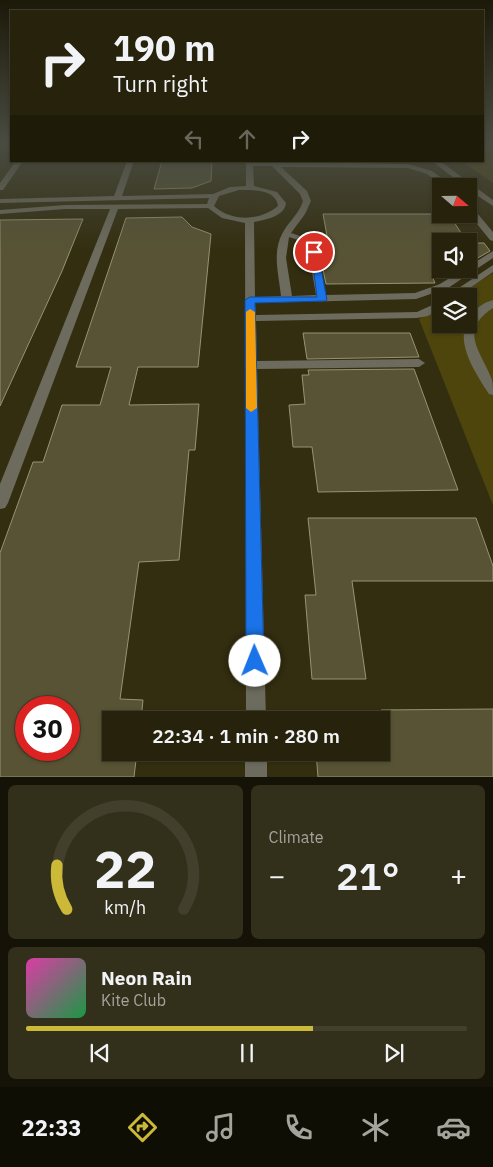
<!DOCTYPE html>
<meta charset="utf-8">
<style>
body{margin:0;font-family:"IBM Plex Sans",sans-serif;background:#322f1a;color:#f1f3f6;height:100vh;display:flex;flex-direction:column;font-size:19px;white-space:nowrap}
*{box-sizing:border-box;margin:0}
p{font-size:16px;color:#a4a49d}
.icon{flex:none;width:28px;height:28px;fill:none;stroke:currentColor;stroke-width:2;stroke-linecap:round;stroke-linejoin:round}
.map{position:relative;height:777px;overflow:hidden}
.panel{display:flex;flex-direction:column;gap:8px;padding:8px;background:#151307;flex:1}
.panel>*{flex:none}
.hud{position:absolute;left:10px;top:10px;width:474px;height:152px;border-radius:0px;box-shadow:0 1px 4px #0004,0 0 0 1px #423f2d;background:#26220c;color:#f1f3f6;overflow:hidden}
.needle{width:32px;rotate:110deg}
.controls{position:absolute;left:432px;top:178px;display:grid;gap:10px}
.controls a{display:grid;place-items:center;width:45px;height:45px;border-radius:0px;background:#26220c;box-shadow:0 1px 4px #0004,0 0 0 1px #423f2d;font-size:25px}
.speed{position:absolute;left:15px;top:696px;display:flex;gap:10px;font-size:25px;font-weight:700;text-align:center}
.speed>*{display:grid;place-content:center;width:65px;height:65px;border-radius:50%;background:#26220c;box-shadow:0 1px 4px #0004,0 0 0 1px #423f2d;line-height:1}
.speed .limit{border:8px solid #d22;background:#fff;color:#111}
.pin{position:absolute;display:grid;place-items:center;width:42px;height:42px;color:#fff;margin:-21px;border:2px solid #fff;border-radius:50%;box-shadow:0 1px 5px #0007}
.me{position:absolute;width:55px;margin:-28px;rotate:359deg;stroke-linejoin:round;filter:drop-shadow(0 0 4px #0008)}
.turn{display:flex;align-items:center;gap:18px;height:105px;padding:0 20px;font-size:22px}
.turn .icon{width:65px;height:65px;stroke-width:2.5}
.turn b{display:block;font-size:35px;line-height:42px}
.lanes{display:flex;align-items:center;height:48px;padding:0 20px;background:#0003;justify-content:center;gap:25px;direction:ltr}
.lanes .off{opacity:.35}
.big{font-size:38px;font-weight:600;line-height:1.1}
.panel .tile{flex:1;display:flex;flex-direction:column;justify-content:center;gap:8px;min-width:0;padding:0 18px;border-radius:8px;background:#322f1a}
.panel .dial{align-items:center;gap:0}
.dial svg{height:130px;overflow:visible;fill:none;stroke:#423f2d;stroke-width:7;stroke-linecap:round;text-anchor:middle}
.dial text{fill:#f1f3f6;stroke:none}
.song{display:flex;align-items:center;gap:15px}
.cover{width:60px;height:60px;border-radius:8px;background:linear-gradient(135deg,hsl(320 70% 55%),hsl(140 70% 35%))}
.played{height:5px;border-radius:2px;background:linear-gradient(90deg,#ccb938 65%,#423f2d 65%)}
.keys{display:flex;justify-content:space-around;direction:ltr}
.heat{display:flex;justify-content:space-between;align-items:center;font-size:28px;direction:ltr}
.panel .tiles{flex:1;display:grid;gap:8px;grid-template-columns:1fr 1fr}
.tile:last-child{grid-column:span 2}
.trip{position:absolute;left:102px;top:711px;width:288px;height:50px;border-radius:0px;background:#26220c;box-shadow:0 1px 4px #0004,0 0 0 1px #423f2d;font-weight:600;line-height:50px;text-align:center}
.tabs{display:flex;height:80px;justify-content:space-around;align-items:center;background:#0f0e05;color:#a4a49d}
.tabs .icon{width:35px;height:35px}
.tabs .on{color:#ccb938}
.tabs b{font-size:22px;color:#f1f3f6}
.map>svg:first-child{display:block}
.green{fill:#4e450c}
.building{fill:#575334;stroke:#989372;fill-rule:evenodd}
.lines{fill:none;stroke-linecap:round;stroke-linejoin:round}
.minor{fill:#6d6b5d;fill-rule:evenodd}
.route{fill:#1a73e8;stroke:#114b97}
.slow{fill:#f59e0b}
</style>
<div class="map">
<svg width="493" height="777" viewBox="0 0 493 777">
<rect width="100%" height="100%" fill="#332e10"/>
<path class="green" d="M483,142H493V183L461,161H482Z
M493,273V505L419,319L441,305V324H469V296H456Z"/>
<path class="building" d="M162,161H212L211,181L192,188L154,189Z
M323,214H449L466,241H441V274H431L435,283L326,284L317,241H328Z
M182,217L192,227L211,234L198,367H138L129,405L199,404L195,450H189L179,560L139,562L120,699L143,700L141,720H111V752H137L134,777H0V553L33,462H43L62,405H100L111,367H76L126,218ZM26,708H69V750H26Z
M83,219L62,271L0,406V220Z
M469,243H484L490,251L469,263Z
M303,333H410L419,357L307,359Z
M414,369L458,490L318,492L312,447H293L289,405L305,404L302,375H309L308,370Z
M308,518H476L493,566V581H352L366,679H312L305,595H316Z
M493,709V777H318L316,752H381V710Z"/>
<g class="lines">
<path class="minor" d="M16,161H23L3,190H0V183Z
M127,161H134L122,196L213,194L230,187L246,186V161L408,164L432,171L450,184L451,186H443L427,174L408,168L281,167L307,191L311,201L305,214L291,233L315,241L326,295L415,293L440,284L464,269H469V266L493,251V258L448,288L416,299L255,303L256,315L417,312L441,301V308L428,316L417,318L256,321L257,361L419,359L425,363L419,367L257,369L266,720H246L245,223L222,218L208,208L118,209L8,503L5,508L0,509V484L110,209H65L0,214V210L65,205L207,204L209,198L0,203V199L114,196ZM253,166H272L300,194L303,201C299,214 288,222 282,234C272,253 279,276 281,296L255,297L254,222C265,220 285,216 286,203L277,192L254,186ZM239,190C252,190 276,189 278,206C260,221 232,222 214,206L219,196ZM289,237L307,243L316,295L292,296L286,258Z
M432,161H440L493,200V206L469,190V186H464Z
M469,207H472L493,232V241L490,240L469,214Z
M493,265V272L458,296H447Z
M493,300V308C457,331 482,352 492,380C493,384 493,391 493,395L489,394C477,375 457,347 466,324H469C469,312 482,303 493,300Z
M245,752H267V777H245Z"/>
</g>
<linearGradient id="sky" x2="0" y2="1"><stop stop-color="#1c1909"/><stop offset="0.57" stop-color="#4a4c42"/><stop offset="1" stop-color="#4a4c42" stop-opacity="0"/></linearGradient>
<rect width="493" height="251" fill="url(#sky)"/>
<path class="route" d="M311,250L318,252L327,300L325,301L255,303L264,661L261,667L255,670L249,667L246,661L245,300L250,297H317Z"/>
<path class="slow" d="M250,309L255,312L257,408L251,412L246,408V312Z"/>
</svg>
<div class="controls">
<a><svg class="needle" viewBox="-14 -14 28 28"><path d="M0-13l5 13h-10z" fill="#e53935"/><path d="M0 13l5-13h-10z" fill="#a4a49d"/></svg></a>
<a><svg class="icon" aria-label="sound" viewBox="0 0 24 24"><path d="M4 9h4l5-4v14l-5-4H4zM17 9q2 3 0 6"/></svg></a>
<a><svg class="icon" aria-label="layers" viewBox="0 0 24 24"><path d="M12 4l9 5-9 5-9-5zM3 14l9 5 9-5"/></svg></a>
</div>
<div class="speed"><div class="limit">30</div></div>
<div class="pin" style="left:314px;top:252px;background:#d93025"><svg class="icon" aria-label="arrive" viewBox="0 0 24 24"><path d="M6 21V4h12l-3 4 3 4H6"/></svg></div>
<svg class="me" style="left:255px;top:661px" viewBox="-20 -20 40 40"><circle r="19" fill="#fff"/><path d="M0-13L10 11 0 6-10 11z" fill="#1a73e8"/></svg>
<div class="trip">22:34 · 1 min · 280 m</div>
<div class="hud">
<div class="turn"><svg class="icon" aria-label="right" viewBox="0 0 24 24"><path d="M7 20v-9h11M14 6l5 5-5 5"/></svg><div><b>190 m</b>Turn right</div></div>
<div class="lanes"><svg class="icon off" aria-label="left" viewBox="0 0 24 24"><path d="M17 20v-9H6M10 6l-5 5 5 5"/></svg><svg class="icon off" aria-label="ahead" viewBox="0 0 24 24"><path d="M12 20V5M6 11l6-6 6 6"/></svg><svg class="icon" aria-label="right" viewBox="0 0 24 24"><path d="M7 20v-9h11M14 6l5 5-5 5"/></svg></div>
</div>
</div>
<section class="panel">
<div class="tiles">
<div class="tile dial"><svg viewBox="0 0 100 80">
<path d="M14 69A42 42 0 1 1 86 69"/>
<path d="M14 69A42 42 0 0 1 8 42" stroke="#ccb938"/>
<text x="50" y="56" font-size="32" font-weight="700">22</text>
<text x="50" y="72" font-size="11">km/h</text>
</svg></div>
<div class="tile"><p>Climate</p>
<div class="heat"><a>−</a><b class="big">21°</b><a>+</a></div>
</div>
<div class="tile">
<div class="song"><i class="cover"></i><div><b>Neon Rain</b><p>Kite Club</p></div></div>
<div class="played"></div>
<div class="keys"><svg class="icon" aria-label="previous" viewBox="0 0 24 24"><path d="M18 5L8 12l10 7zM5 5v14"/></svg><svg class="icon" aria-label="pause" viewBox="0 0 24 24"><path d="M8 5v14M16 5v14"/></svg><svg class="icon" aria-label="next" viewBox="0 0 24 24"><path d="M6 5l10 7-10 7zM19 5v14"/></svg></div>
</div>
</div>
</section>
<nav class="tabs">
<b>22:33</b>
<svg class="icon on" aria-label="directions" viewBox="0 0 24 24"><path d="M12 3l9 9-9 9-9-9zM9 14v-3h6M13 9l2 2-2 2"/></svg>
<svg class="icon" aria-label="music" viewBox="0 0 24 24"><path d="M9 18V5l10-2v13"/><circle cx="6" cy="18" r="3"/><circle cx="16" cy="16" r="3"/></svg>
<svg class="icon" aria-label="phone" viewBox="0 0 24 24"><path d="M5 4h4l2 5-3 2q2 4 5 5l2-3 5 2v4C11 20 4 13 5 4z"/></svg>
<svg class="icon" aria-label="climate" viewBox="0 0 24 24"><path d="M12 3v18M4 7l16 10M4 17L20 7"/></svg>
<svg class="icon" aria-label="car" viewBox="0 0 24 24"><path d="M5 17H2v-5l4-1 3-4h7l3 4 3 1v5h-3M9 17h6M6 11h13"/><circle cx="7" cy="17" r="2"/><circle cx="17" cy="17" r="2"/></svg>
</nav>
